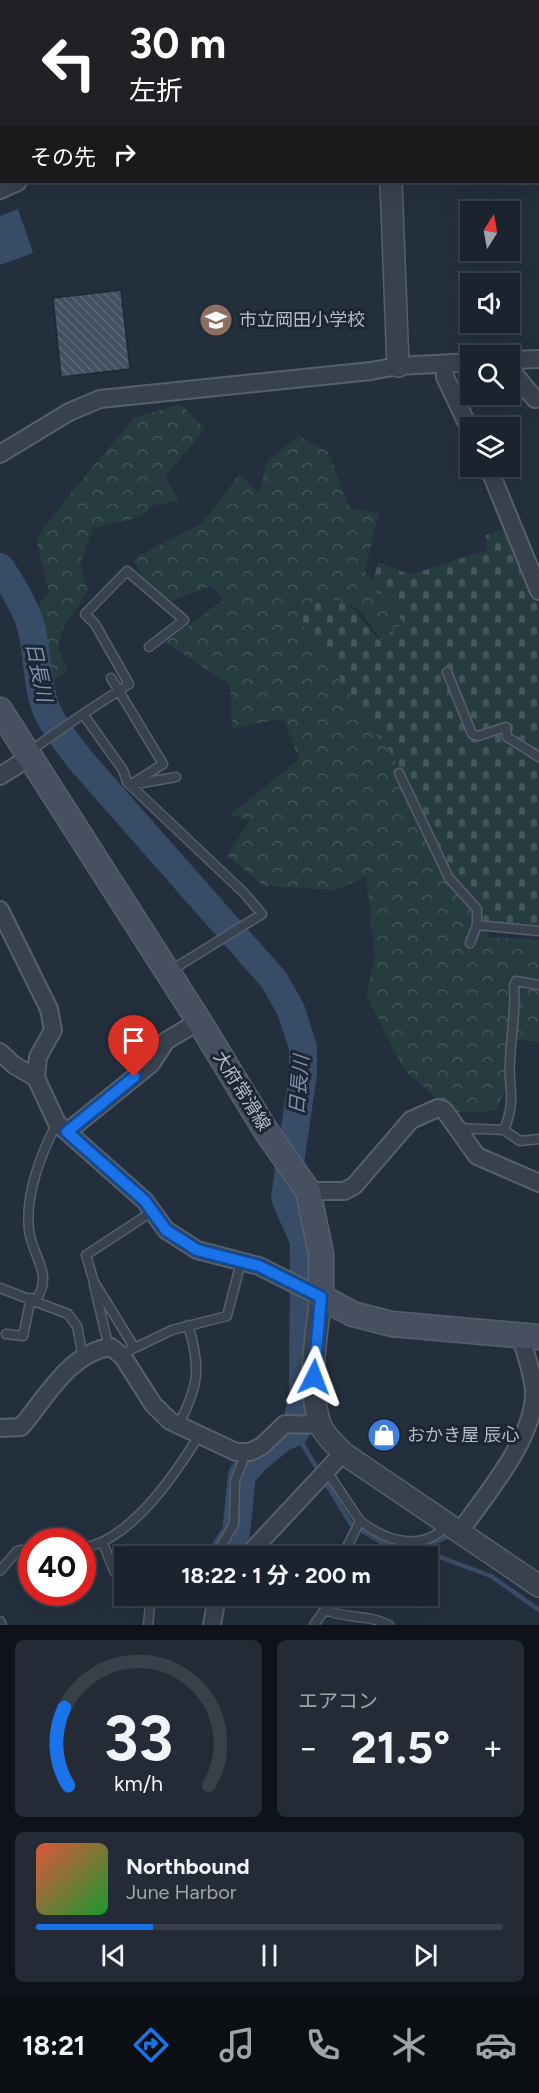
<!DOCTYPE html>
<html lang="ja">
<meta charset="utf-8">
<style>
body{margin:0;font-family:Figtree,"Noto Sans JP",sans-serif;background:#242b36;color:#f1f3f6;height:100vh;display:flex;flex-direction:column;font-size:22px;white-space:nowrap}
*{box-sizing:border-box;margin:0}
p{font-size:20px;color:#a0a4aa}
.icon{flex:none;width:33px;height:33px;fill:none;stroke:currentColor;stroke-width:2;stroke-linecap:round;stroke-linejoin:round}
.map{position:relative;height:1625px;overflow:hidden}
.details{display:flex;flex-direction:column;gap:15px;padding:15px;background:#0f1319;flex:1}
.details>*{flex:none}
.top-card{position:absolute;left:0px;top:0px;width:540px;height:183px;box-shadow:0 6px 24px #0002,0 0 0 2px #39404a;background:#202124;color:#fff;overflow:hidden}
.needle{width:39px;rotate:11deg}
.buttons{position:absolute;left:460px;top:201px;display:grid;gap:12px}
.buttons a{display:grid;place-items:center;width:60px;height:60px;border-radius:0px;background:#1b232e;box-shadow:0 6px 24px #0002,0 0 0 2px #39404a;font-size:30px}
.speed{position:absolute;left:18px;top:1528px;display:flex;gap:12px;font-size:30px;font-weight:700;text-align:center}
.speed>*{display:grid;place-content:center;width:78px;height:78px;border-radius:50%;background:#1b232e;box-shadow:0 6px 24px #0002,0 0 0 2px #39404a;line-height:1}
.speed .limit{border:9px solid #d22;background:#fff;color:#111}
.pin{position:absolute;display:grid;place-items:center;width:51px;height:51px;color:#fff;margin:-62px -26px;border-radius:50% 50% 50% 0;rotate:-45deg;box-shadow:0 0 6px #0007}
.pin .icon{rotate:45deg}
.me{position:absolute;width:66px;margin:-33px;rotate:3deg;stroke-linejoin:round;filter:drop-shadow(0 0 4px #0008)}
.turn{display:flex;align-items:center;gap:21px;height:126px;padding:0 30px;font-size:27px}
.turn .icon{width:78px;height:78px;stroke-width:2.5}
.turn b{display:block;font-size:42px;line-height:51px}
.then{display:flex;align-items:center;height:57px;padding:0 30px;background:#0003;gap:12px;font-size:22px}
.big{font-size:45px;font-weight:700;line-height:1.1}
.details .tile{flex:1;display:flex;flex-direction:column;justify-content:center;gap:9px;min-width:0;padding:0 21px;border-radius:9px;background:#242b36}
.details .dial{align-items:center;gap:0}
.dial svg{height:156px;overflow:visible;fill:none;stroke:#39404a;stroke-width:7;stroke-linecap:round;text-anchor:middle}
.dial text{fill:#f1f3f6;stroke:none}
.song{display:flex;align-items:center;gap:18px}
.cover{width:72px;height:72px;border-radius:9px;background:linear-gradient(135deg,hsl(10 70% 55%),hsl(130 70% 35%))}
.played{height:6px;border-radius:3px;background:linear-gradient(90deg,#1a73e8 25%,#39404a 25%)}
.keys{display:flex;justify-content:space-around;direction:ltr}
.heat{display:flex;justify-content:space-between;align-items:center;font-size:33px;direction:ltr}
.details .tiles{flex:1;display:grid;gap:15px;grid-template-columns:1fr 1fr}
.tile:last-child{grid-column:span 2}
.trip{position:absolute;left:114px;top:1546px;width:324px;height:60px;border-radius:0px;background:#1b232e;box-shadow:0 6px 24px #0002,0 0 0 2px #39404a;font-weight:700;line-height:60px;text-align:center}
.dock{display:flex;height:96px;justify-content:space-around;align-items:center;background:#0b0e12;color:#a0a4aa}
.dock .icon{width:42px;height:42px}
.dock .selected{color:#1a73e8}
.dock b{font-size:27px;color:#f1f3f6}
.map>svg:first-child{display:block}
.forest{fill:url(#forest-crowns)}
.cemetery{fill:url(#cemetery-stones)}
.water{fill:#394c67}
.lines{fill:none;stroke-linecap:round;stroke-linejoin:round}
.stream{stroke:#394c67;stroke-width:4.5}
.river{stroke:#394c67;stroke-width:28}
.building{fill:url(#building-back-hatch);stroke:#1f2835;stroke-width:1.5}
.service-casing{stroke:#565f6c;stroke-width:11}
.minor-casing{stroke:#565f6c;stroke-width:20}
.tertiary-casing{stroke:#565f6c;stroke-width:24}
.secondary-casing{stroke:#565f6c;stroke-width:27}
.service{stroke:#38414e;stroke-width:8}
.minor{stroke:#38414e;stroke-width:16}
.tertiary{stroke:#38414e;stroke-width:21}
.secondary{stroke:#465061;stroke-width:24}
.route-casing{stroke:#114b97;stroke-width:15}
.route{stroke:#1a73e8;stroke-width:10}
.labels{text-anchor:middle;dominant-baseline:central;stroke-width:6;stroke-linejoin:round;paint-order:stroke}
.poi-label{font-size:18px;fill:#b4bcc9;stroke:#1d2633;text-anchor:start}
.street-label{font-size:18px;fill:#b4bcc9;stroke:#1d2633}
.water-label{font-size:20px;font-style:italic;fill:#7c92b1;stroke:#1d2633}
</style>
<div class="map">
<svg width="539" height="1625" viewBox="0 0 539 1625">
<defs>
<pattern id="forest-crowns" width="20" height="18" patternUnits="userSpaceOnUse" patternTransform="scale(1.5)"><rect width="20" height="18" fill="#263c3f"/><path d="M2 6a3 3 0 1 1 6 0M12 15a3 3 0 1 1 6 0" fill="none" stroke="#435659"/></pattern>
<pattern id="cemetery-stones" width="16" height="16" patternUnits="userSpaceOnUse" patternTransform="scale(1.5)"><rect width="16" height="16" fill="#263c3f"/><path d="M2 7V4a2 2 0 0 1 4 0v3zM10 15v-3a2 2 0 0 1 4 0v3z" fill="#435659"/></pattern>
<pattern id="building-back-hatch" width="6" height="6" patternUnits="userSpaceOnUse" patternTransform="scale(1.5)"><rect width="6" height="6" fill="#455162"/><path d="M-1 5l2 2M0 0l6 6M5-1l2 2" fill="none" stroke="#5d6877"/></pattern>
</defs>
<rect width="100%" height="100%" fill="#242f3e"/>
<path class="forest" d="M180,404L205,429L165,477L179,501L154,505L141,517L93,528L80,566L88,591L62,630L58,649L68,670L53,681L40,676L38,653L46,642L35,611L49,591L36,539L69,495L134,418Z
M299,436L328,452L350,508L379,513L365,571L431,643L404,672L358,608L336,601L379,729L489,937L539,940V1042L518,1040L513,1071L496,1111L453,1112L404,1070L366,994L375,956L366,876L336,890L264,886L227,856L250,820L230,815L299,759L283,718L232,729L230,685L165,642L223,600L211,586L159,606L133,559L202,523L239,475L259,493L267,461Z"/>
<path class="cemetery" d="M508,528L539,606V929H535L484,921L477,903L450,876L402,771L385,744L374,733L325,653L300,623L303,606C347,588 355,612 380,641L404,622L393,612L395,600L371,590L378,562L410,575L487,550L486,535Z"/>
<path class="water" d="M18,209L33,253L0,265V216Z"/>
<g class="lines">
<path class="stream" d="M295,1432L351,1524L381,1542L399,1549H418L445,1538
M418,1549L491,1576L539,1610"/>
<path class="river" d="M0,567C11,583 22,602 29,620C39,649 35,682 47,711C55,729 69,745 81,761L274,980L291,1010L303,1047V1073L285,1198L304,1241L303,1394L295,1432L282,1438L255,1460L242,1475L236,1533L220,1557"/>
</g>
<path class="building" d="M121,290L130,369L61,377L53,298Z"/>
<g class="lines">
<g class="service-casing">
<path id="service" d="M447,672L472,734L478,736L506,727L507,737L539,757
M111,678L163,764L130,785L176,777
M83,714L129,684L95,624L85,614L127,571L184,620L149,647
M30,751L83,714L123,770L127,782L244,893L262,914L170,971
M399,773L449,878L477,909V925L470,943
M477,925L539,931
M457,1128L504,1130C517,1097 508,1092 510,1061C511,1033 516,1014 514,986L516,981L539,985
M504,1130L520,1141L539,1139
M94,1285L109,1348
M0,1288L68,1314L77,1326L83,1357
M36,1300C54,1273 32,1257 29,1230C25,1195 41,1153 57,1123
M6,1334L23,1336L31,1298
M134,1347L94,1282L86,1255L153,1211
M120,1355L172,1330L227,1316L241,1262
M179,1424C199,1385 201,1367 188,1325
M326,1470L360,1521L342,1557
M360,1521C386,1541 422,1553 447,1525
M103,1543L114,1571L124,1577
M82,1548C131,1541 176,1473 200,1434
M215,1557L234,1524L235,1481L246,1453
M0,1571L17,1551L32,1548
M325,1610C346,1619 369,1614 389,1625
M0,1621L2,1625
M148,1625L151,1596
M314,1625L328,1605L329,1596"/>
</g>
<g class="minor-casing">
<path id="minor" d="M9,0V2
M121,0L122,2
M236,0L237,2
M410,0L427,2
M0,171L2,175
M0,190L18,182
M510,360L539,359
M511,360L512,371L535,399L539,398
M444,364L445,377L471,432
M0,454L69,412L100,399L371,371L398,366L471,362
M488,466L539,591
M0,776L30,757
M0,910L49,1009L53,1030L38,1057L36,1078L57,1123L145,1201L166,1230L197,1250L259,1266L321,1297
M0,1052L14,1065L36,1078
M67,1132L151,1064L166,1041L199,1021
M308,1191H344L354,1186L411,1120L438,1108L444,1110L477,1156L539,1183
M0,1428L21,1427C46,1398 70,1352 111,1347L123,1357L153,1404L170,1421L236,1452H250L262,1446L285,1424L320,1425
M459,1533C485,1495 535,1439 534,1391C533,1373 525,1354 521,1336
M246,1557L343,1453
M212,1625L217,1596"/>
</g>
<g class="tertiary-casing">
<path id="tertiary" d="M340,0V2
M391,182L398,366
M321,1297C316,1337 307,1384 320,1424C324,1435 335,1444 343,1453L539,1586"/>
</g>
<g class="secondary-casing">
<path id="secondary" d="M0,710L199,1021L266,1131L308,1191L321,1254V1297L353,1314L392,1324L539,1337"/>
</g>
<use href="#service" class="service"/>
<use href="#minor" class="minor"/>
<use href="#tertiary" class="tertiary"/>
<use href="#secondary" class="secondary"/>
</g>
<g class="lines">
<g class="route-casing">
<path id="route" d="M134,1077L67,1132L145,1201L166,1230L197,1250L259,1266L321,1297L314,1377"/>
</g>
<use href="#route" class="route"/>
</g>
<defs>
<g id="school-disc" transform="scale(1.725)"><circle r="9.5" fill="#8d6e63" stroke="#1d2633"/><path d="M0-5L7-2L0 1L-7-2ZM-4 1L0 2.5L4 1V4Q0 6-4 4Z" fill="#fff"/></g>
<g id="shop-disc" transform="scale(1.725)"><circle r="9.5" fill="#3f7fe0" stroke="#1d2633"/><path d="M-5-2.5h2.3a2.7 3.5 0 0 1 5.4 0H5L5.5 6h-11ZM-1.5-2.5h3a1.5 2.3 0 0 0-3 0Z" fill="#fff"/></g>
</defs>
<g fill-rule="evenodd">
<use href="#school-disc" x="216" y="320"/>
<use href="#shop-disc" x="384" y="1435"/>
</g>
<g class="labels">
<g class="poi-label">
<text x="239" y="320">市立岡田小学校</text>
<text x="407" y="1435">おかき屋 辰心</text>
</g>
<g class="street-label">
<text transform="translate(242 1091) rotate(58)">大府常滑線</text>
</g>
<g class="water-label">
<text transform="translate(39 672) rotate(78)">日長川</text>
<text transform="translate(299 1085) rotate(-85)">日長川</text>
</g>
</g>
</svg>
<div class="buttons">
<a><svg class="needle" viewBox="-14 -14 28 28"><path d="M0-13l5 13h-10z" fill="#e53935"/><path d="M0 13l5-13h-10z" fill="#a0a4aa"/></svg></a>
<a><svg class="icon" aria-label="sound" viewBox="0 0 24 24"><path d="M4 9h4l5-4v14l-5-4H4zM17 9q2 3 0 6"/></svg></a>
<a><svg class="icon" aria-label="search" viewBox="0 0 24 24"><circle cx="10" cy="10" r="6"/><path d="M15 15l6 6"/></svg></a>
<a><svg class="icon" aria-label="layers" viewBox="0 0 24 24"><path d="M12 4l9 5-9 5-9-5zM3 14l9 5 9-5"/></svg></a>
</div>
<div class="speed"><div class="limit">40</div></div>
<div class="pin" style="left:134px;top:1077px;background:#d93025"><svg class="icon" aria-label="arrive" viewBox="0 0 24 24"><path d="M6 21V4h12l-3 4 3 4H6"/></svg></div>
<svg class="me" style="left:314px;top:1377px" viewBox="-20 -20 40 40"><path d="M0-17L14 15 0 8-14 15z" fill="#1a73e8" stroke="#fff" stroke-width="4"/></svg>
<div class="trip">18:22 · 1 分 · 200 m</div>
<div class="top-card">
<div class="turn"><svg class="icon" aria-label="left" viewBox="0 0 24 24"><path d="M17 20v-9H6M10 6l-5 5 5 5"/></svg><div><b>30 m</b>左折</div></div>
<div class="then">その先<svg class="icon" aria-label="right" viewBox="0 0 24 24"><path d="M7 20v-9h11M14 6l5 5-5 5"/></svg></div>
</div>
</div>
<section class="details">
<div class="tiles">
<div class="tile dial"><svg viewBox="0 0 100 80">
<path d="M14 69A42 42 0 1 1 86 69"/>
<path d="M14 69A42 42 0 0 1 12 29" stroke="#1a73e8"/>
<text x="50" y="56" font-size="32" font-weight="700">33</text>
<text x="50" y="72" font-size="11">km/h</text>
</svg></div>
<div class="tile"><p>エアコン</p>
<div class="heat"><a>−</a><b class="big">21.5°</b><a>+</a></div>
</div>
<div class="tile">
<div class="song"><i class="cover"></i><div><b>Northbound</b><p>June Harbor</p></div></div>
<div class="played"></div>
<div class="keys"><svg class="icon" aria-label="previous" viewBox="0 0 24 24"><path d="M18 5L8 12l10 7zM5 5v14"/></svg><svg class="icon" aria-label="pause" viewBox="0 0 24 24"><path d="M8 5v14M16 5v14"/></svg><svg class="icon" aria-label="next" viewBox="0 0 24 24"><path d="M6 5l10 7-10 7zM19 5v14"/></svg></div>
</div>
</div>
</section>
<nav class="dock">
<b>18:21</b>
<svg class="icon selected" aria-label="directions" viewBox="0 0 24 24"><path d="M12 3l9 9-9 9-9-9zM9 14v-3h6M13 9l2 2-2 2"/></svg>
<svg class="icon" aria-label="music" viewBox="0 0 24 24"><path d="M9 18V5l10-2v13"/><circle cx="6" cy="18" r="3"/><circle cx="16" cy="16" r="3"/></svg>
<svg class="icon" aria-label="phone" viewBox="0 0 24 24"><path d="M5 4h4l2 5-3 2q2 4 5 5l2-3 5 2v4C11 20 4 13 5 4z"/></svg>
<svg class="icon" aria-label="climate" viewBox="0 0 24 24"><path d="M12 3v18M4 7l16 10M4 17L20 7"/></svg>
<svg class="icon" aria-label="car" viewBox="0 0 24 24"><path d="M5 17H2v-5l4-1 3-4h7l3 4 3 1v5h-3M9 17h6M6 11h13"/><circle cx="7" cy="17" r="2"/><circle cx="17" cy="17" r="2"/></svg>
</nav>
